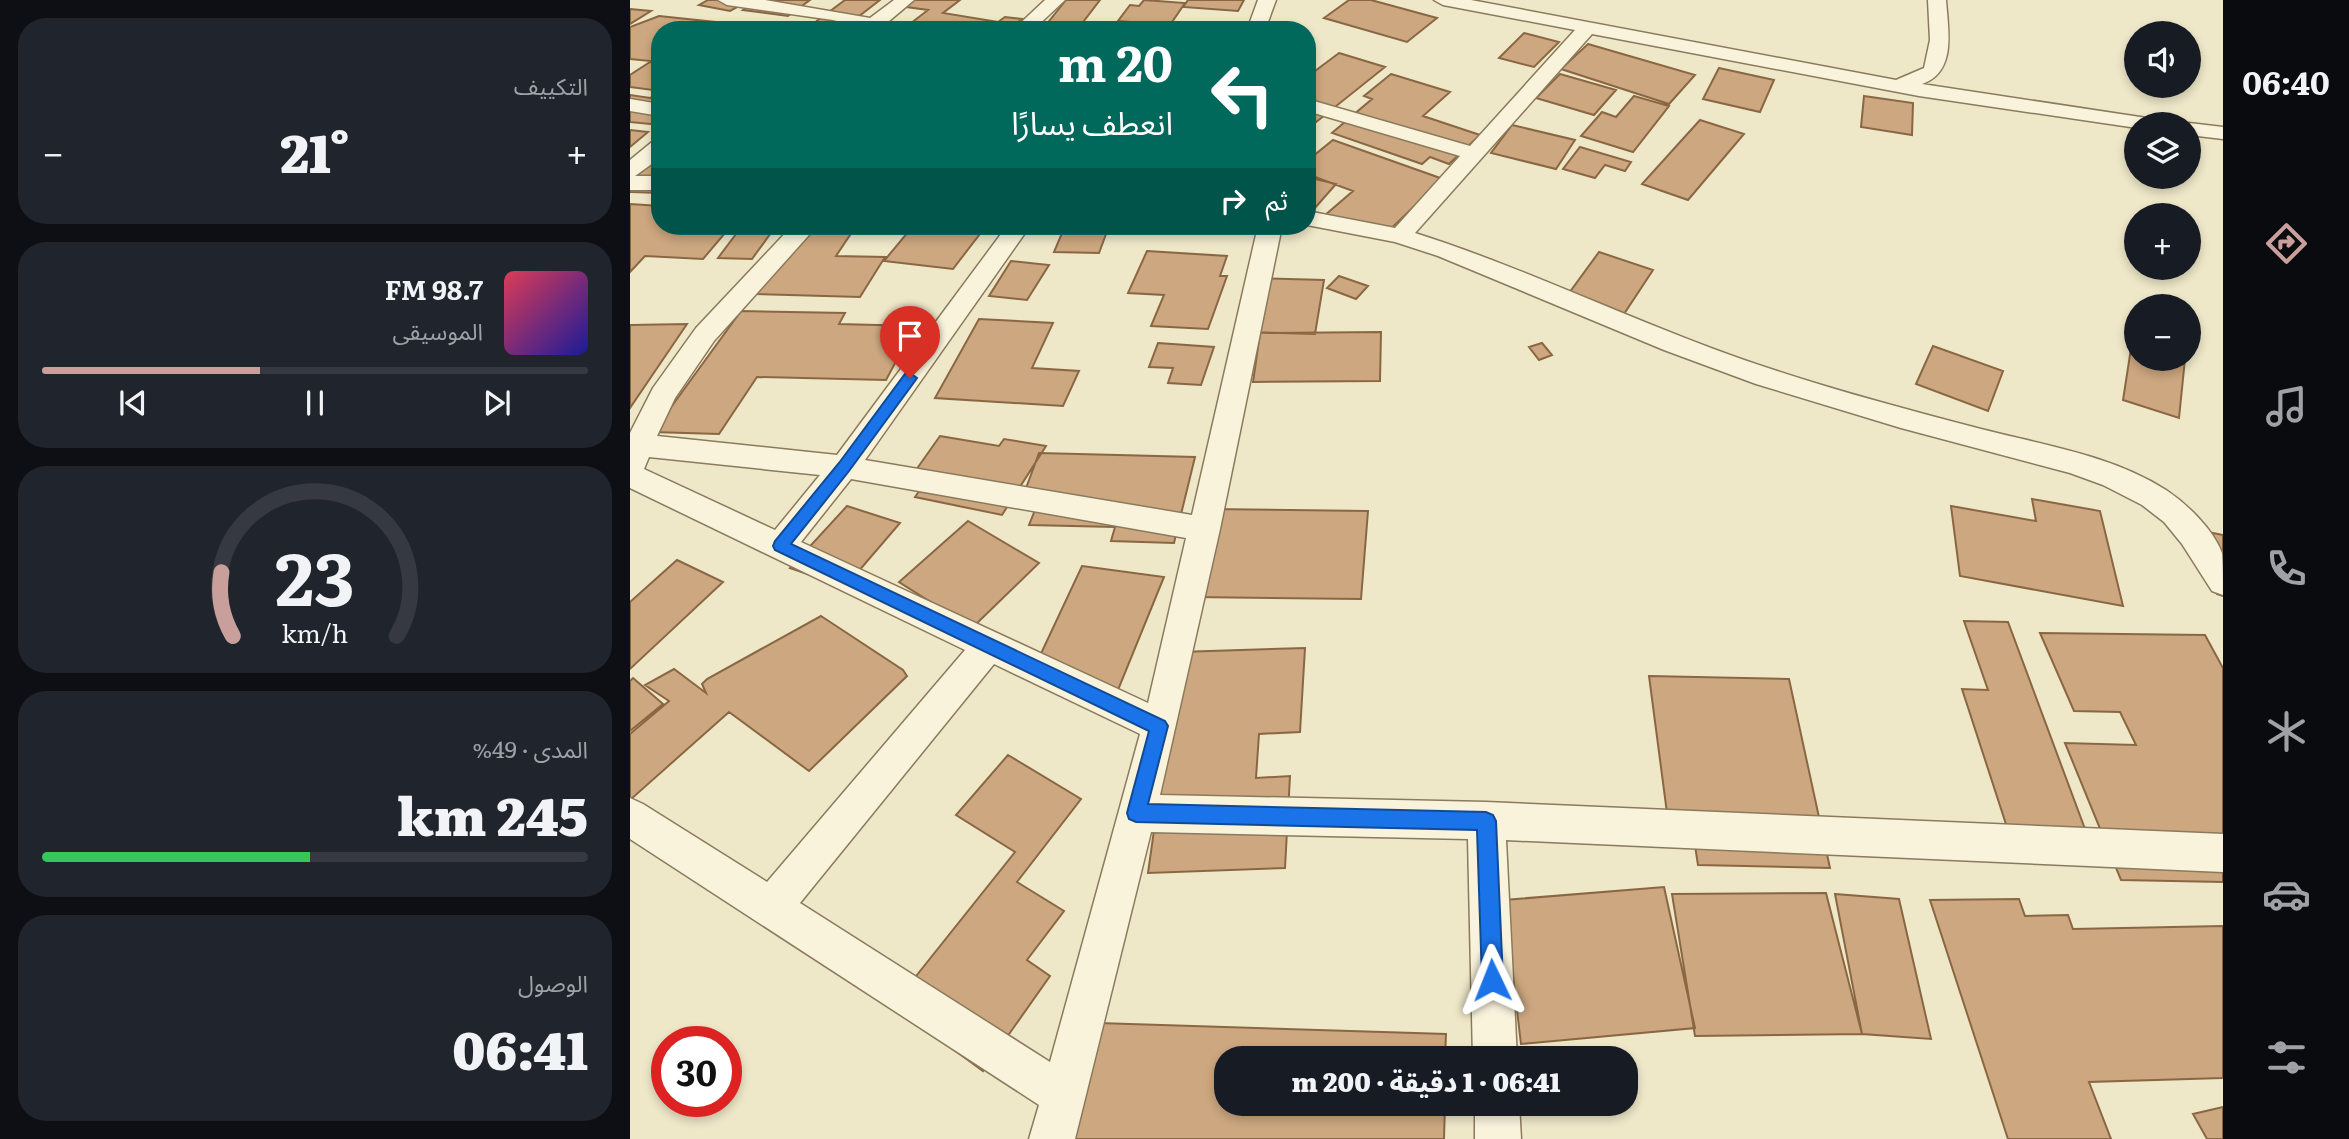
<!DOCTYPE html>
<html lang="ar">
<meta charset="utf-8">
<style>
body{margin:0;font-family:Literata,"Noto Sans Arabic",serif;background:#20242c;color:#f1f3f6;direction:rtl;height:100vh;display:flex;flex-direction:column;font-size:26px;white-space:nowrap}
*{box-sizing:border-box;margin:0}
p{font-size:23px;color:#9ea1a6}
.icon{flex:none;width:38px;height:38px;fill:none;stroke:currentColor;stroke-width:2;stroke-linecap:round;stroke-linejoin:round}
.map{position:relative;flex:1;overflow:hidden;direction:ltr}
.side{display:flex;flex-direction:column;gap:18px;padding:18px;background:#0d0f14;width:630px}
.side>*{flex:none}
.hud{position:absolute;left:21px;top:21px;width:665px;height:214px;border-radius:28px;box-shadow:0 4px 10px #0003;direction:rtl;background:#00695c;color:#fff;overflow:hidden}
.fabs{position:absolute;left:1494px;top:21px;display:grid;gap:14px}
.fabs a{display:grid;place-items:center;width:77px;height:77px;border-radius:50%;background:#171b24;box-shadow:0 4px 10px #0003;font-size:35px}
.speed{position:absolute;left:21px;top:1026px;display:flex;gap:14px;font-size:35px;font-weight:700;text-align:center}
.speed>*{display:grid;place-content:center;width:91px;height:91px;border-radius:50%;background:#171b24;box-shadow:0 4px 10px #0003;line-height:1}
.speed .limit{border:10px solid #d22;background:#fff;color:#111}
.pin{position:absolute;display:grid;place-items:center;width:60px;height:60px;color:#fff;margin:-72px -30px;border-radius:50% 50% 50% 0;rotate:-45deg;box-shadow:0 0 7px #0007}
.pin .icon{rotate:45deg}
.me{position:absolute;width:77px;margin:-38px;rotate:358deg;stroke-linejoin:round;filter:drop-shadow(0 0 5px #0008)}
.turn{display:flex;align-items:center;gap:24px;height:147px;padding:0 28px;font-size:32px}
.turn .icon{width:91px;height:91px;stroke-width:2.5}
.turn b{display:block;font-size:49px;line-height:60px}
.then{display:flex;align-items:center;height:66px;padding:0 28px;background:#0003;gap:14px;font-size:26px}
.big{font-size:52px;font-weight:800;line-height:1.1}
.side .card{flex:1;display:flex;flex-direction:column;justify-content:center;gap:10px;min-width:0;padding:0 24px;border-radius:28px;background:#20242c}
.side .dial{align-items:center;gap:0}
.dial svg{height:182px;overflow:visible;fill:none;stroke:#363941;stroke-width:7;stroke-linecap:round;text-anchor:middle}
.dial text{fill:#f1f3f6;stroke:none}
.song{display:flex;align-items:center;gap:21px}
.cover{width:84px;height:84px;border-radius:10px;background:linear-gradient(135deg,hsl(350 70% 55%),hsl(240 70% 35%))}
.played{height:7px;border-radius:4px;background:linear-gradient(90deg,#c99f9c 40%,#363941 40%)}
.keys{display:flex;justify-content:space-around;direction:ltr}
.heat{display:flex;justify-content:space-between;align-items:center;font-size:38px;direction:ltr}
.charge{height:10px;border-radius:5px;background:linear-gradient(90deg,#34c759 49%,#363941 0)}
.trip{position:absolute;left:584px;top:1046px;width:424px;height:70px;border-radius:28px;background:#171b24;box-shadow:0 4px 10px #0003;font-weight:800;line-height:70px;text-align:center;direction:rtl}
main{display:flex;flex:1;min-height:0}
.tabs{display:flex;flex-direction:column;width:126px;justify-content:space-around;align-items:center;background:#090b0e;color:#9ea1a6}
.tabs .icon{width:49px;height:49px}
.tabs .current{color:#c99f9c}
.tabs b{font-size:32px;color:#f1f3f6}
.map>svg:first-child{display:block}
.building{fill:#cca77f;stroke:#8a6743;stroke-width:2}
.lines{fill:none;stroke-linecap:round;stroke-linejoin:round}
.street-casing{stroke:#8b7a5d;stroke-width:3}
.street{fill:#f9f3dc;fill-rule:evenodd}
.route{fill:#1a73e8;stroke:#114b97;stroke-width:2}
</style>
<main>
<nav class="tabs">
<b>06:40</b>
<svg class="icon current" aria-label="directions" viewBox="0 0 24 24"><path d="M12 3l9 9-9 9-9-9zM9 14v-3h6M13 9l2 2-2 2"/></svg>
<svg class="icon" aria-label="music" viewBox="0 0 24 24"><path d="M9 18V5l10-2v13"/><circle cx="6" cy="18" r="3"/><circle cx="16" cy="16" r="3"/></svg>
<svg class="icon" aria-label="phone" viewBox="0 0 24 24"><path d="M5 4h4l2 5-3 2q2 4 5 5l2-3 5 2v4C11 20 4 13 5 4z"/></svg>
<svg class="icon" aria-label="climate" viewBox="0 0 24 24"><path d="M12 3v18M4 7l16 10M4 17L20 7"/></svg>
<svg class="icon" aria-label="car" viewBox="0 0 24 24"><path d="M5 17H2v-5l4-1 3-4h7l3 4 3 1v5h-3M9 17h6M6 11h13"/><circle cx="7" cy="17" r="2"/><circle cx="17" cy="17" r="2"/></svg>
<svg class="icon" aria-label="filters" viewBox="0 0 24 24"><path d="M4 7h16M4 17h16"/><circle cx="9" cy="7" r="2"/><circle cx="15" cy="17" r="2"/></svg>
</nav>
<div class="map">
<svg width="1593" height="1139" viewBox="0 0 1593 1139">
<rect width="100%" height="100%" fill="#eee7c8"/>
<path class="building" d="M78,0H120L100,11L69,5Z
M127,0H180L158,16L113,10Z
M215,0H250L215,27L184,23Z
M277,0H330L313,13L368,22L375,17L392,19L379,30H272L298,10L269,6Z
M436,0H470L447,30H412Z
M514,0L555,3L540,25L488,21L500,5L509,6Z
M558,0H614L608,11L553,7Z
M719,0H741L807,18L777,42L694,18Z
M0,9L21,11L0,24Z
M29,16L104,24L103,30H30V62L0,59V27Z
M123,23L157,26L152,30H106Z
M490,23L533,24L530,30H486Z
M542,23L590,26L588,30H537Z
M894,33L929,42L904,67L869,58Z
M958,44L1065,75L1039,104L931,69Z
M709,53L755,67L680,127L677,126V77Z
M20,62L30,63V86L23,90L0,87V75Z
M1089,68L1144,80L1130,112L1073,99Z
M761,74L820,92L793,116L850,135L819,164L800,157L792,164L702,133L742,99L734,96Z
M930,74L986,90L964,115L906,98Z
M30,93V125L0,122V95L20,98Z
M1004,96L1039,106L1003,152L951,136L972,112L986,117Z
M1234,96L1283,103L1282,135L1231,127Z
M1070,120L1114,134L1058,200L1012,184Z
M882,125L945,140L926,169L861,153Z
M0,130L18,132L0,147Z
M703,140L813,179L751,238L694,216L723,191L677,174V161Z
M950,147L1001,162L995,171L975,165L965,178L933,169Z
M30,154V193L0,192V176Z
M677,177L706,184L684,209L677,207Z
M0,204L30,206V226H101L73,259L15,256L0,272Z
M112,226H146L122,259L88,258Z
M175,226H226L206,256L255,257L230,297L126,294Z
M283,226H356L323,269L254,261Z
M435,226H479L469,253L424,252Z
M517,251L597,256L590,276H597L578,329L521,326L534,295L498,293Z
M969,252L1023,270L990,320L934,300Z
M381,261L419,265L397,300L359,296Z
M709,276L738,286L726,299L697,288Z
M627,278L694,280L685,334L615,332Z
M111,311L215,313L209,324L285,326L256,380L127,377L89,434L23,432Z
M349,319L423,323L402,368L449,371L433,406L305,398Z
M57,324L0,408V325Z
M751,332L750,381L623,382L630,333Z
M1502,342L1507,343V359H1555L1549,418L1493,400Z
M528,343L584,347L571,385L538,383L543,368L519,367Z
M912,343L922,355L909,360L899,347Z
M1303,346L1373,371L1358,411L1286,384Z
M310,436L369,446L374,439L416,446L372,515L285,497L297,480L281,477Z
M409,453L565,457L544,543L481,541L485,527L399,525L409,500L392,499Z
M1402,499L1470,511L1493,606L1330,576L1321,506L1406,521Z
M217,506L270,523L215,587L160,568Z
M579,509L738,511L731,599L561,597Z
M338,521L409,563L342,628L269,582Z
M1583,533L1593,535V596L1587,594Z
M47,560L93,582L0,669V602Z
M452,566L534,577L488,690L400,677Z
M191,616L273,670L277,676L179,771L99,712L0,800V734L39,701L15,685L44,669L76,693L72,684L77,679Z
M1334,621L1378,622L1468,864L1388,861L1332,689L1358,690Z
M1410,633L1575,635L1593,668V882L1491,880L1435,743L1506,745L1490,712L1444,711Z
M675,648L670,732L629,734L626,778L660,776L655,868L518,873L549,652Z
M1019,676L1159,679L1200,868L1068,865L1060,813H1037Z
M3,678L33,704L0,731V681Z
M378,755L451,799L387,882L434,911L397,960L420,976L353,1071L263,1005L385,852L326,815Z
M1034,887L1065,1028L891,1044L874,900Z
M1196,893L1232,1034L1065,1036L1042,894Z
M1205,894L1269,899L1301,1039L1232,1034Z
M1389,899L1395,916L1438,915L1443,929L1593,926V1078L1459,1082L1481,1139H1378L1300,900Z
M468,1023L816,1034L815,1059H597V1104H815L814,1139H444Z
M1593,1107V1139H1577L1563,1114Z"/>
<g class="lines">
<g class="street-casing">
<path id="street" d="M88,0H135L240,18L264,0H284L258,22L275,26L277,30H243L203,20L97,5Z
M415,0H435L403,30H383Z
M628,0H646L635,30H617Z
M804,0H841L1266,80L1294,68L1300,40L1298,0H1316C1318,30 1327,72 1292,84L1530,120L1533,124H1507V128L1289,96L962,34L785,233C908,272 1024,332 1147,371C1214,393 1282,411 1351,429C1413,445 1481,455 1536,490C1557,504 1583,529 1592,553C1593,564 1593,583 1593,595L1582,591L1552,544L1534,522L1512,505L1473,485L1440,473L1271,428L1126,384L1034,350L808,256L765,242L677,225V211L765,228L830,156L677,111V99L840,146L945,30L813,5Z
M0,99L30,104V116L0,111Z
M1559,123L1593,127V139L1559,135V124H1553Z
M30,141V158L5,176H30V190H0V160L22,142Z
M162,226H187L84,341L45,398L27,436L207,455L377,226H400L235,460L562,515L628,226H652L590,529L530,795L856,802L1593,834V872L876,840L887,1059H843L838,839L521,832L445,1139H399L409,1105L0,839V798L13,804L137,882L335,650L0,488V433L23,388L66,328ZM19,457L190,475L145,530L14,469ZM221,479L556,538L518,703L171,542ZM364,664L510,734L420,1062L170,903Z
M845,1104H889L891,1139H845Z"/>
</g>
<use href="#street" class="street"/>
</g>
<path class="route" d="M280,373L287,378L285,381L219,471L161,544L535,721L538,726L518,804L856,812L863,815L866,821L873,980L869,987L862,990L855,987L852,980L847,830L506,822L499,819L497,813L519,731L145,550L143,546L145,541L209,463L275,374Z"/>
</svg>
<div class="fabs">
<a><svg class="icon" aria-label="sound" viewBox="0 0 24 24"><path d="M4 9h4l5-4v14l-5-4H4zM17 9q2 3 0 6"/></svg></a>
<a><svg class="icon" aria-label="layers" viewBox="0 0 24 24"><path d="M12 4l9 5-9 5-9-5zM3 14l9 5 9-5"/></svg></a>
<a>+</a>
<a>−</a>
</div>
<div class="speed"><div class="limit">30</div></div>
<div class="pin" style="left:280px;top:378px;background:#d93025"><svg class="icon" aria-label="arrive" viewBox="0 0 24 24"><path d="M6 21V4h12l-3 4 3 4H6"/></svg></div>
<svg class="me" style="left:862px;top:980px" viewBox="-20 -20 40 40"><path d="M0-17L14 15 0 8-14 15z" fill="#1a73e8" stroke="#fff" stroke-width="4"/></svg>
<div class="trip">06:41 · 1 دقيقة · 200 m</div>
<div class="hud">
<div class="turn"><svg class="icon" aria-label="left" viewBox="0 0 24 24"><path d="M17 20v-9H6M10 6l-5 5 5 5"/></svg><div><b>20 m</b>انعطف يسارًا</div></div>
<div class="then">ثم<svg class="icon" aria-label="right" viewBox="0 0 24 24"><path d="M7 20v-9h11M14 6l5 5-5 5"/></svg></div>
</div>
</div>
<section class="side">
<div class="card"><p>التكييف</p>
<div class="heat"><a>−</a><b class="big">21°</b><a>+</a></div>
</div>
<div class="card">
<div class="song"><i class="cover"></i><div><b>98.7 FM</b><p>الموسيقى</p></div></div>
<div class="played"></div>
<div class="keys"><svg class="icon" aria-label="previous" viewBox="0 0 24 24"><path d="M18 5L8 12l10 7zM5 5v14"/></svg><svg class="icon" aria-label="pause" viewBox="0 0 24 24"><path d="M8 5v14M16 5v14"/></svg><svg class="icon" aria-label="next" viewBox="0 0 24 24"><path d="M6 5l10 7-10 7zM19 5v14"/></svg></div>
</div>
<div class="card dial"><svg viewBox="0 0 100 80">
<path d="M14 69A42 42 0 1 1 86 69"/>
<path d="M14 69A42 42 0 0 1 9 41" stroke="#c99f9c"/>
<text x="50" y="56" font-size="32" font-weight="700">23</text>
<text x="50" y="72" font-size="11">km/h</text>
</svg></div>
<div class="card"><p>المدى · 49%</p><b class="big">245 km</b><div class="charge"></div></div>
<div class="card"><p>الوصول</p><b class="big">06:41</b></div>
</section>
</main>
